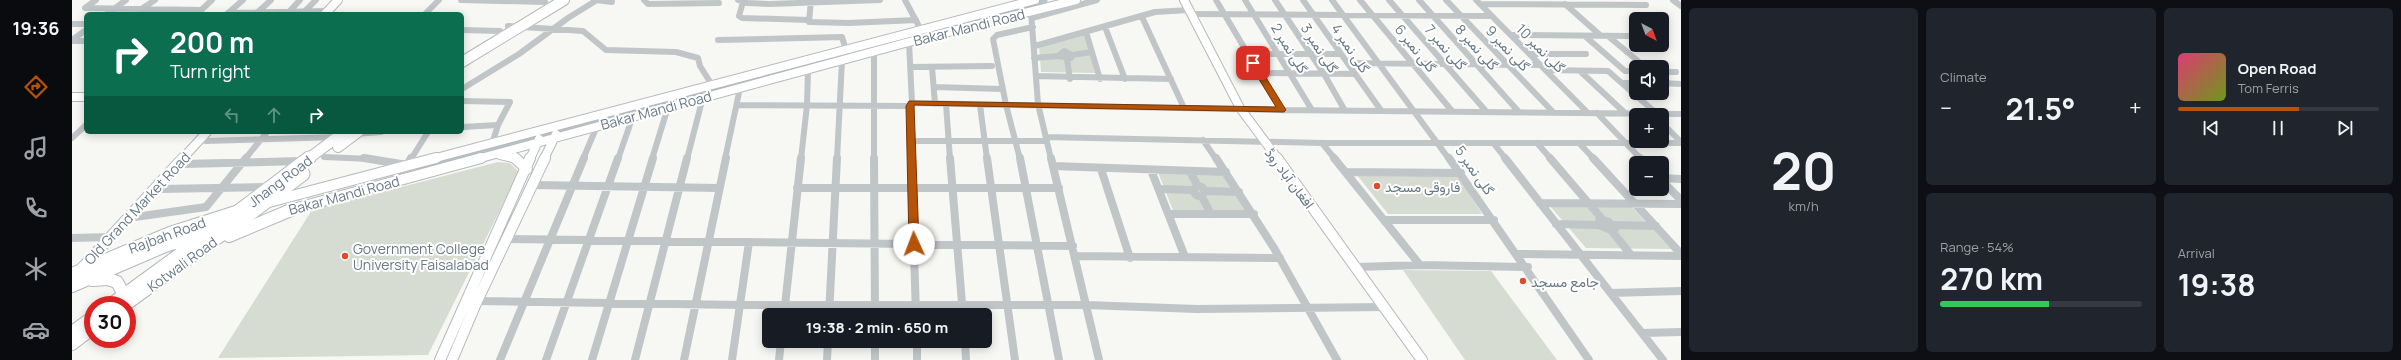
<!DOCTYPE html>
<meta charset="utf-8">
<style>
body{margin:0;font-family:Manrope,Vazirmatn,sans-serif;background:#20242c;color:#f1f3f6;height:100vh;display:flex;flex-direction:column;font-size:15px;white-space:nowrap}
*{box-sizing:border-box;margin:0}
p{font-size:13px;color:#9ea1a6}
.icon{flex:none;width:22px;height:22px;fill:none;stroke:currentColor;stroke-width:2;stroke-linecap:round;stroke-linejoin:round}
.map{position:relative;flex:1;overflow:hidden}
.panel{display:flex;flex-direction:column;gap:8px;padding:8px;background:#0d0f14;width:720px}
.panel>*{flex:none}
.top-card{position:absolute;left:12px;top:12px;width:380px;height:122px;border-radius:6px;box-shadow:0 2px 10px #0003;background:#0b6e4f;color:#fff;overflow:hidden}
.needle{width:26px;rotate:139deg}
.buttons{position:absolute;left:1557px;top:12px;display:grid;gap:8px}
.buttons a{display:grid;place-items:center;width:40px;height:40px;border-radius:6px;background:#171b24;box-shadow:0 2px 10px #0003;font-size:20px}
.speed{position:absolute;left:12px;top:296px;display:flex;gap:8px;font-size:20px;font-weight:700;text-align:center}
.speed>*{display:grid;place-content:center;width:52px;height:52px;border-radius:50%;background:#171b24;box-shadow:0 2px 10px #0003;line-height:1}
.speed .limit{border:6px solid #d22;background:#fff;color:#111}
.pin{position:absolute;display:grid;place-items:center;width:34px;height:34px;color:#fff;margin:-17px;border-radius:8px;box-shadow:0 2px 6px #0006}
.me{position:absolute;width:44px;margin:-22px;rotate:358deg;stroke-linejoin:round;filter:drop-shadow(0 0 3px #0008)}
.turn{display:flex;align-items:center;gap:14px;height:84px;padding:0 20px;font-size:18px}
.turn .icon{width:52px;height:52px;stroke-width:2.5}
.turn b{display:block;font-size:28px;line-height:34px}
.lanes{display:flex;align-items:center;height:38px;padding:0 20px;background:#0003;justify-content:center;gap:20px;direction:ltr}
.lanes .off{opacity:.35}
.big{font-size:30px;font-weight:700;line-height:1.1}
.panel .card{flex:1;display:flex;flex-direction:column;justify-content:center;gap:6px;min-width:0;padding:0 14px;border-radius:6px;background:#20242c}
.panel .dial{align-items:center;gap:0}
.dial b{font-size:52px;line-height:1}
.song{display:flex;align-items:center;gap:12px}
.cover{width:48px;height:48px;border-radius:6px;background:linear-gradient(135deg,hsl(340 70% 55%),hsl(80 70% 35%))}
.played{height:4px;border-radius:2px;background:linear-gradient(90deg,#b45309 60%,#363941 60%)}
.keys{display:flex;justify-content:space-around;direction:ltr}
.heat{display:flex;justify-content:space-between;align-items:center;font-size:22px;direction:ltr}
.charge{height:6px;border-radius:3px;background:linear-gradient(90deg,#34c759 54%,#363941 0)}
.panel .tiles{flex:1;display:grid;gap:8px;grid-template-columns:repeat(3,1fr)}
.card:first-child{grid-row:span 2}
.trip{position:absolute;left:690px;top:308px;width:230px;height:40px;border-radius:6px;background:#171b24;box-shadow:0 2px 10px #0003;font-weight:700;line-height:40px;text-align:center}
main{display:flex;flex:1;min-height:0}
.menu{display:flex;flex-direction:column;width:72px;justify-content:space-around;align-items:center;background:#090b0e;color:#9ea1a6}
.menu .icon{width:28px;height:28px}
.menu .on{color:#b45309}
.menu b{font-size:18px;color:#f1f3f6}
.map>svg:first-child{display:block}
.green{fill:#d7dcd3}
.lines{fill:none;stroke-linecap:round;stroke-linejoin:round}
.canal-far1{stroke:#b7c5c8;stroke-width:7}
.canal{stroke:#b7c5c8;stroke-width:9}
.secondary-far1-casing{stroke:#b3b9bd;stroke-width:10}
.secondary-casing{stroke:#b3b9bd;stroke-width:12}
.primary-casing{stroke:#b2b7bb;stroke-width:14}
.highway-far1-casing{stroke:#b4b8bb;stroke-width:12}
.highway-casing{stroke:#b4b8bb;stroke-width:15}
.street-far1{stroke:#c0c5c8;stroke-width:6}
.street{stroke:#c0c5c8;stroke-width:8}
.secondary-far1{stroke:#fff;stroke-width:8}
.secondary{stroke:#fff;stroke-width:10}
.primary{stroke:#fff;stroke-width:12}
.highway-far1{stroke:#fff;stroke-width:10}
.highway{stroke:#fff;stroke-width:13}
.route{fill:#b45309;stroke:#753606}
.poi-dot{fill:#e14a2a;stroke:#fff;stroke-width:1.5}
.labels{text-anchor:middle;dominant-baseline:central;stroke-width:4;stroke-linejoin:round;paint-order:stroke}
.street-label{font-size:14px;fill:#667985;stroke:#fff}
.poi-label{font-size:14px;fill:#667985;stroke:#fff;text-anchor:start}
</style>
<main>
<nav class="menu">
<b>19:36</b>
<svg class="icon on" aria-label="directions" viewBox="0 0 24 24"><path d="M12 3l9 9-9 9-9-9zM9 14v-3h6M13 9l2 2-2 2"/></svg>
<svg class="icon" aria-label="music" viewBox="0 0 24 24"><path d="M9 18V5l10-2v13"/><circle cx="6" cy="18" r="3"/><circle cx="16" cy="16" r="3"/></svg>
<svg class="icon" aria-label="phone" viewBox="0 0 24 24"><path d="M5 4h4l2 5-3 2q2 4 5 5l2-3 5 2v4C11 20 4 13 5 4z"/></svg>
<svg class="icon" aria-label="climate" viewBox="0 0 24 24"><path d="M12 3v18M4 7l16 10M4 17L20 7"/></svg>
<svg class="icon" aria-label="car" viewBox="0 0 24 24"><path d="M5 17H2v-5l4-1 3-4h7l3 4 3 1v5h-3M9 17h6M6 11h13"/><circle cx="7" cy="17" r="2"/><circle cx="17" cy="17" r="2"/></svg>
</nav>
<div class="map">
<svg width="1609" height="360" viewBox="0 0 1609 360">
<rect width="100%" height="100%" fill="#f7f7f4"/>
<path class="green" d="M1015,33L1023,73L969,72L967,46Z
M426,162L438,163L447,172L356,355L146,358L240,210Z
M1086,172L1151,175L1176,213H1102Z
M1285,175L1386,176L1410,214H1316Z
M1478,206H1559L1599,249L1514,248Z
M1331,270L1419,271L1485,360H1393Z"/>
<g class="lines">
<path class="canal-far1" d="M957,4L972,0
M377,159L724,67"/>
<path class="canal" d="M358,164L380,158"/>
<g class="secondary-far1-casing">
<path id="secondary-far1" d="M1112,0L1168,108L1206,159
M253,14L266,0
M0,97H14
M428,155L445,159
M110,159L135,132
M360,159L963,0
M405,159L837,42L1004,0
M458,159L467,139
M472,159L484,134"/>
</g>
<g class="secondary-casing">
<path id="secondary" d="M443,158L455,169
M1205,158L1350,360
M197,202L364,158
M214,211L409,158
M8,270L111,158
M368,360L458,158
M380,360L405,301L473,158"/>
</g>
<g class="primary-casing">
<path id="primary" d="M157,236L219,210
M0,274L98,233L164,212
M20,280L36,279L45,282L52,295
M0,286L93,246L152,227
M38,305L134,235
M53,305L166,223
M0,332L21,317
M0,344L21,328"/>
</g>
<g class="highway-far1-casing">
<path id="highway-far1" d="M390,62L492,0
M266,147L286,132
M236,159L272,132"/>
</g>
<g class="highway-casing">
<path id="highway" d="M166,223L231,174
M143,229L237,158"/>
</g>
<path class="street-far1" d="M24,0L13,8L129,10
M389,0L473,2
M524,0L540,2
M572,0L576,4L647,3
M666,0L675,3L698,4L808,0
M739,0L737,22L777,23L844,20
M833,0L849,30
M1144,0L1209,110
M1173,0L1240,110
M1203,0L1252,74L1272,109
M1231,0L1308,109
M1260,0L1377,159
M1288,0L1380,111
M1317,0L1413,110
M1347,0L1446,111
M1374,0L1480,111
M1404,0L1516,113
M1601,0L1609,6
M671,2L667,16L670,18L737,20
M1408,4L1574,5
M1493,4L1528,35
M71,8L83,0
M127,12L140,0
M186,12L199,0
M959,12L966,104L979,159
M156,13L256,11
M231,13L244,0
M35,14L54,0
M155,14L171,0
M215,14L228,0
M353,14L367,0
M1120,14L1420,16
M1070,17L1112,108
M960,18L1025,0
M0,24H14
M436,26L511,31L534,50L604,52L626,58L628,66L640,85
M1033,27L1053,79
M390,30L428,31
M1014,32L1028,79
M1440,35L1556,36
M1536,36L1573,67
M1514,37L1553,71H1564
M0,40L14,30
M646,40L770,37L774,50
M0,41H14
M837,42L840,103L838,106L840,159
M963,46L1083,12L1117,10
M992,51L1000,55L999,58L986,56Z
M802,52V159
M1175,54H1269
M1458,54H1514
M1000,55L1020,52
M962,58L986,56
M995,59L998,79
M1276,63L1469,65
M838,67L920,66
M860,67L863,104
M1474,70L1536,71L1584,113
M1508,71L1553,113
M1590,72H1604
M1187,73L1282,74
M964,76L1099,79
M1550,83H1564
M1590,83L1609,84
M862,87L930,89
M390,89L447,54L496,18L525,0
M390,101L438,102L426,125
M840,103L1209,110L1609,114
M874,104L878,159
M665,105L838,106
M908,105L915,159
M1525,113L1569,159
M1590,123L1609,142
M390,127L426,125L420,144
M284,134L309,132
M974,137L1250,143H1609
M0,138L14,125
M1131,140L1144,159
M134,141L266,137
M839,141H975
M1250,143L1263,159
M1465,143L1479,159
M1507,143L1522,159
M1422,144L1434,159
M252,157L298,159
M173,159L195,132
M339,159L356,132
M511,159L525,126
M546,159L561,116
M580,159L596,107
M615,159L631,97
M653,159L668,88
M729,159L735,105L736,70
M765,159L770,60
M948,159L934,105L921,39L925,35L961,27"/>
<path class="street" d="M292,158L335,165L339,158
M802,158L803,315
M839,158L844,315
M878,158L891,315
M915,158L943,360
M948,158L987,360
M979,158L1027,360
M1144,158L1202,248L1265,360
M1262,158L1348,265
M1377,158L1517,360
M1433,158L1591,360
M1478,158L1531,220
M1521,158L1609,254
M1568,158L1573,163
M112,164L230,161
M981,166L1154,172
M1029,169L1058,258
M1079,170L1113,257
M1118,172L1126,186
M1274,172L1389,173
M1590,178L1609,179
M1590,181L1609,200
M459,185L647,188
M1122 191a5 5 0 1 1 10 0a5 5 0 1 1-10 0Z
M725,188H987
M89,189L197,187
M1088,189L1121,190
M1134,191L1167,192
M1129,195L1139,214
M1468,203L1609,204
M1098,214H1182
M63,217L134,207L174,158
M1312,220H1422
M1531,220L1537,222L1543,229L1539,230L1527,225V221Z
M1484,224L1527,225
M1542,225L1584,226
M1539,230L1559,255
M0,238L39,237
M434,239L1001,246
M1447,254L1609,256
M1003,256L1208,258
M1285,267L1348,265L1456,267
M1539,293L1609,291
M405,301L669,305H1014L1125,309L1313,307
M712,315L729,158
M757,315L765,158
M1571,333L1609,332
M803,341V360
M845,341V360
M893,341L894,360
M428,360L512,158
M474,360L546,158
M520,360L581,158
M563,360L615,158
M612,360L654,158
M660,360L677,242
M707,360L709,341
M755,360L756,341"/>
<use href="#secondary-far1" class="secondary-far1"/>
<use href="#secondary" class="secondary"/>
<use href="#primary" class="primary"/>
<use href="#highway-far1" class="highway-far1"/>
<use href="#highway" class="highway"/>
</g>
<path class="route" d="M1178,62L1185,63L1214,110L1212,112L842,105L847,244L842,247L837,244L834,106L837,101L1204,107L1177,63Z"/>
<g class="poi-dot">
<circle cx="1305" cy="186" r="4"/>
<circle cx="273" cy="256" r="4"/>
<circle cx="1451" cy="281" r="4"/>
</g>
<g class="labels">
<g class="street-label">
<text transform="translate(897 27) rotate(-14)">Bakar Mandi Road</text>
<text transform="translate(1374 47) rotate(49)">گلی نمبر 7</text>
<text transform="translate(1405 47) rotate(48)">گلی نمبر 8</text>
<text transform="translate(1218 48) rotate(58)">گلی نمبر 2</text>
<text transform="translate(1248 48) rotate(57)">گلی نمبر 3</text>
<text transform="translate(1279 48) rotate(56)">گلی نمبر 4</text>
<text transform="translate(1344 48) rotate(51)">گلی نمبر 6</text>
<text transform="translate(1436 48) rotate(47)">گلی نمبر 9</text>
<text transform="translate(1469 48) rotate(45)">گلی نمبر 10</text>
<text transform="translate(584 110) rotate(-15)">Bakar Mandi Road</text>
<text transform="translate(1403 170) rotate(55)">گلی نمبر 5</text>
<text transform="translate(1218 178) rotate(53)">افغان آباد روڈ</text>
<text transform="translate(208 181) rotate(-37)">Jhang Road</text>
<text transform="translate(272 195) rotate(-15)">Bakar Mandi Road</text>
<text transform="translate(65 208) rotate(-47)">Old Grand Market Road</text>
<text transform="translate(95 235) rotate(-20)">Rajbah Road</text>
<text transform="translate(110 264) rotate(-36)">Kotwali Road</text>
</g>
<g class="poi-label">
<text x="1313" y="186">فاروقی مسجد</text>
<text x="281" y="248">Government College<tspan x="281" dy="16">University Faisalabad</tspan></text>
<text x="1459" y="281">جامع مسجد</text>
</g>
</g>
</svg>
<div class="buttons">
<a><svg class="needle" viewBox="-14 -14 28 28"><path d="M0-13l5 13h-10z" fill="#e53935"/><path d="M0 13l5-13h-10z" fill="#9ea1a6"/></svg></a>
<a><svg class="icon" aria-label="sound" viewBox="0 0 24 24"><path d="M4 9h4l5-4v14l-5-4H4zM17 9q2 3 0 6"/></svg></a>
<a>+</a>
<a>−</a>
</div>
<div class="speed"><div class="limit">30</div></div>
<div class="pin" style="left:1181px;top:63px;background:#d93025"><svg class="icon" aria-label="arrive" viewBox="0 0 24 24"><path d="M6 21V4h12l-3 4 3 4H6"/></svg></div>
<svg class="me" style="left:842px;top:244px" viewBox="-20 -20 40 40"><circle r="19" fill="#fff"/><path d="M0-13L10 11 0 6-10 11z" fill="#b45309"/></svg>
<div class="trip">19:38 · 2 min · 650 m</div>
<div class="top-card">
<div class="turn"><svg class="icon" aria-label="right" viewBox="0 0 24 24"><path d="M7 20v-9h11M14 6l5 5-5 5"/></svg><div><b>200 m</b>Turn right</div></div>
<div class="lanes"><svg class="icon off" aria-label="left" viewBox="0 0 24 24"><path d="M17 20v-9H6M10 6l-5 5 5 5"/></svg><svg class="icon off" aria-label="ahead" viewBox="0 0 24 24"><path d="M12 20V5M6 11l6-6 6 6"/></svg><svg class="icon" aria-label="right" viewBox="0 0 24 24"><path d="M7 20v-9h11M14 6l5 5-5 5"/></svg></div>
</div>
</div>
<section class="panel">
<div class="tiles">
<div class="card dial"><b>20</b><p>km/h</p></div>
<div class="card"><p>Climate</p>
<div class="heat"><a>−</a><b class="big">21.5°</b><a>+</a></div>
</div>
<div class="card">
<div class="song"><i class="cover"></i><div><b>Open Road</b><p>Tom Ferris</p></div></div>
<div class="played"></div>
<div class="keys"><svg class="icon" aria-label="previous" viewBox="0 0 24 24"><path d="M18 5L8 12l10 7zM5 5v14"/></svg><svg class="icon" aria-label="pause" viewBox="0 0 24 24"><path d="M8 5v14M16 5v14"/></svg><svg class="icon" aria-label="next" viewBox="0 0 24 24"><path d="M6 5l10 7-10 7zM19 5v14"/></svg></div>
</div>
<div class="card"><p>Range · 54%</p><b class="big">270 km</b><div class="charge"></div></div>
<div class="card"><p>Arrival</p><b class="big">19:38</b></div>
</div>
</section>
</main>
